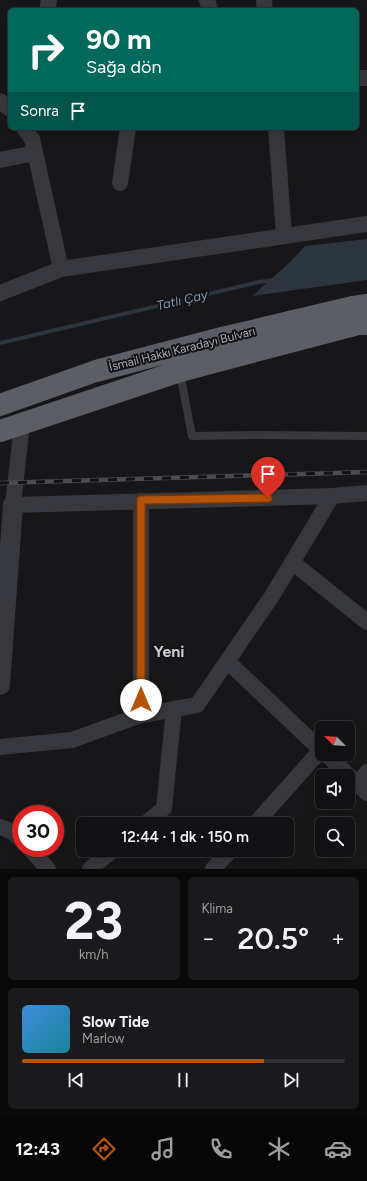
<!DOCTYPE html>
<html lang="tr">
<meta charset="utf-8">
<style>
body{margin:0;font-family:Figtree,sans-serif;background:#1a191b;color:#f1f3f6;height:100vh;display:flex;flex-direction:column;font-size:15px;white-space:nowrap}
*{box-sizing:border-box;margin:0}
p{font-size:13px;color:#9c9d9f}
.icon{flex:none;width:22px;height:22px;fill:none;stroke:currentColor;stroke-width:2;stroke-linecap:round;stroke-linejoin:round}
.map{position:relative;height:869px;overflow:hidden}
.sheet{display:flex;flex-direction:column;gap:8px;padding:8px;background:#09090a;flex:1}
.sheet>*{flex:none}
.banner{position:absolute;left:8px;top:8px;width:351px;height:122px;border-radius:6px;box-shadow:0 4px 16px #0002,0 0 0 1px #303032;background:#00695c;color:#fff;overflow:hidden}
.needle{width:26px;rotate:294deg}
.tools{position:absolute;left:315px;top:721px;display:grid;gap:8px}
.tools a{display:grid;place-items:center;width:40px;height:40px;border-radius:6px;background:#111012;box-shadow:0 4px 16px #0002,0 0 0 1px #303032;font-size:20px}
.speed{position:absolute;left:12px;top:805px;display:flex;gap:8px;font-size:20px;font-weight:700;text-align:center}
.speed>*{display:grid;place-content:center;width:52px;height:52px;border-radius:50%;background:#111012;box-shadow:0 4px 16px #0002,0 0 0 1px #303032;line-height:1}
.speed .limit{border:6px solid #d22;background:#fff;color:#111}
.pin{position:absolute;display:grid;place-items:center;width:34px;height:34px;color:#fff;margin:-41px -17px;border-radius:50% 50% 50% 0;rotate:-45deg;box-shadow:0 0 4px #0007}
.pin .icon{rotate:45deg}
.me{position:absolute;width:44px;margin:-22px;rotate:0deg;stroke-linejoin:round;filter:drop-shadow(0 0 3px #0008)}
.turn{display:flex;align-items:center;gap:14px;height:84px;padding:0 12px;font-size:18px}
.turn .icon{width:52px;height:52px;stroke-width:2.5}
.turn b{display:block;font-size:28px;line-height:34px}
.then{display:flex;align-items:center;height:38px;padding:0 12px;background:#0003;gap:8px;font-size:15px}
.big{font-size:30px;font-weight:600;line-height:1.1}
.sheet .tile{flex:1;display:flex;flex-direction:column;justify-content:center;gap:6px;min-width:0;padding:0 14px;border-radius:6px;background:#1a191b}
.sheet .dial{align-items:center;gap:0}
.dial b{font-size:52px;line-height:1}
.song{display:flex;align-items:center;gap:12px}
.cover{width:48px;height:48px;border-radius:6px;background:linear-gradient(135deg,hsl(210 70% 55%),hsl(190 70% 35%))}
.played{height:4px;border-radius:2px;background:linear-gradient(90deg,#b45309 75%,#303032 75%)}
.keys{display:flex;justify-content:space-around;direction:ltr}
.heat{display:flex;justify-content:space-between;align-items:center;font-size:22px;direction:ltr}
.sheet .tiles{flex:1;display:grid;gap:8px;grid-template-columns:1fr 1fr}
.tile:last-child{grid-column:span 2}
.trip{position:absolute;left:76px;top:817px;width:218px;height:40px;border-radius:6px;background:#111012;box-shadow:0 4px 16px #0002,0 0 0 1px #303032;font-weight:600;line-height:40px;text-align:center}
.tab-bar{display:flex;height:64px;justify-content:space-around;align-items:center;background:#070607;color:#9c9d9f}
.tab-bar .icon{width:28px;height:28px}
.tab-bar .current{color:#b45309}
.tab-bar b{font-size:18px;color:#f1f3f6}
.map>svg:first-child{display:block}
.water{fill:#2c343d}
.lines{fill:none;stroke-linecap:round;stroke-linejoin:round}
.stream{stroke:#2c343d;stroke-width:4}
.service{stroke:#37383d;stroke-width:8}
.minor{stroke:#37383d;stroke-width:16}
.tertiary{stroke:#37383d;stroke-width:20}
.trunk{stroke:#5b5e65;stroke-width:22}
.rail-casing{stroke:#4a4c52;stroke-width:4.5}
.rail{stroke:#121113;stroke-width:3;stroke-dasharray:9;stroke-linecap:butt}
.route-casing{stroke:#753606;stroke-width:10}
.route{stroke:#b45309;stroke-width:7}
.labels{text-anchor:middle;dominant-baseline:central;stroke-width:4;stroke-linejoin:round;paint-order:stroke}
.street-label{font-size:12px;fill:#a8acb8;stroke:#121113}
.water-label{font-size:13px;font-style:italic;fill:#7f97b3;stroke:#121113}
.district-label{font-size:16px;font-weight:bold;fill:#c9ccd4;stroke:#121113}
</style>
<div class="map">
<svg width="367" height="869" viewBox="0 0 367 869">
<rect width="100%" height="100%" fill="#171618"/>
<path class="water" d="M367,239V280L252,296L289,263L305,246Z"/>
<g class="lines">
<path class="stream" d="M0,343L259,282L274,280"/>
<path class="service" d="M180,373L192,436L258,435L367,436"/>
<path class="minor" d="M207,0L210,10
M264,0L265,10
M47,10L49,0
M357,78H367
M0,101L10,109
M24,128L32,139L61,269
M276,128L284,235
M0,160L35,153
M120,183L128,128
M0,293L61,269L367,224
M22,424L13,505L332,496L367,493
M292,562L367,622
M227,661L322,751
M141,715V501
M0,747L72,740L141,715L197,705L272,596L332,496
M326,754L367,793
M357,784L367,772
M145,824L164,808L174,709
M255,824L321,750
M0,827L13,832L21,840
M29,848L48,869
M90,869L113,850
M213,869L231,850"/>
<path class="tertiary" d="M0,685L13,505"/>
<path class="trunk" d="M0,405L96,371L222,338L353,307L367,305
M0,431L180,371L358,324H367"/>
<g class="rail-casing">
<path id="rail" d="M0,483L367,472"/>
</g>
<use href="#rail" class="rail"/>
</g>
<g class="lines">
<g class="route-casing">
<path id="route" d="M141,700V500L268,498"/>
</g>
<use href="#route" class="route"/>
</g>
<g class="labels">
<g class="street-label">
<text transform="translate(182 349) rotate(-14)">İsmail Hakkı Karadayı Bulvarı</text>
</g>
<g class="water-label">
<text transform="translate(182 300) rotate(-13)">Tatlı Çay</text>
</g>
<g class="district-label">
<text x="169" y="651">Yeni</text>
</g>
</g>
</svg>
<div class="tools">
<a><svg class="needle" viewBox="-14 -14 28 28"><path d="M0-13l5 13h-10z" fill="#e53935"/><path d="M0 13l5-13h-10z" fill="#9c9d9f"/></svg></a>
<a><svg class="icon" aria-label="sound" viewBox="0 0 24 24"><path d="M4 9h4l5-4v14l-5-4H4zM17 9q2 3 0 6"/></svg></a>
<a><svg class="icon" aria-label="search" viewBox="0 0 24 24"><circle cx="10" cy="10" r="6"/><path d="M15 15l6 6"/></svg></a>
</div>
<div class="speed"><div class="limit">30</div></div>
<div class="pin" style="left:268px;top:498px;background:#d93025"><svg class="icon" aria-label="arrive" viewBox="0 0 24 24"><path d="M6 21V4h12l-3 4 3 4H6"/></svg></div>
<svg class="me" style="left:141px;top:700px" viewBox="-20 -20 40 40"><circle r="19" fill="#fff"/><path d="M0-13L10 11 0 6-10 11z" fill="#b45309"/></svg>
<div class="trip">12:44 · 1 dk · 150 m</div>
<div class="banner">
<div class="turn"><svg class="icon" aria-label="right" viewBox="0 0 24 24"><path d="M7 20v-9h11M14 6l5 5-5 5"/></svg><div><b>90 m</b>Sağa dön</div></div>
<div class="then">Sonra<svg class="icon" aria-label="arrive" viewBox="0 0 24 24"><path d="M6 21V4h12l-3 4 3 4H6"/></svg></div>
</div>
</div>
<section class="sheet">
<div class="tiles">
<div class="tile dial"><b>23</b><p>km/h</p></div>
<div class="tile"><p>Klima</p>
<div class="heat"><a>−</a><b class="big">20.5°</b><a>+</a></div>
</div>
<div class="tile">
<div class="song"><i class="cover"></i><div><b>Slow Tide</b><p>Marlow</p></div></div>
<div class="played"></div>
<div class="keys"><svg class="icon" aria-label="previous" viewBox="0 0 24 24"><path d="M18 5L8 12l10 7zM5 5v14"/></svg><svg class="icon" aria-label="pause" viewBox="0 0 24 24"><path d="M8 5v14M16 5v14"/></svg><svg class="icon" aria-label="next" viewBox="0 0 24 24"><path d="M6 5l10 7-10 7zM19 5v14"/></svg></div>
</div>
</div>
</section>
<nav class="tab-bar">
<b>12:43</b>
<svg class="icon current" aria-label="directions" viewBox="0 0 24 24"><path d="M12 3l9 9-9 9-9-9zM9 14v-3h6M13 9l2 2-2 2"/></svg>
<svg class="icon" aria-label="music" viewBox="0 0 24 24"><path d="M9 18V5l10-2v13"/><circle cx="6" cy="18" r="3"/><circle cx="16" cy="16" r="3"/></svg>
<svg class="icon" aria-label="phone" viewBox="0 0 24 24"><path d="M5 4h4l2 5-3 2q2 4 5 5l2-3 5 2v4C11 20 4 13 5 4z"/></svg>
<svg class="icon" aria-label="climate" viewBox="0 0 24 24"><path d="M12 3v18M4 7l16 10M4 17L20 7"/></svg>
<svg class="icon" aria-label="car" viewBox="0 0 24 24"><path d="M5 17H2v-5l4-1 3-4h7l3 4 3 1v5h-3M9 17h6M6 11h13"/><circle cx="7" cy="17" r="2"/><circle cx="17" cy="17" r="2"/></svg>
</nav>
